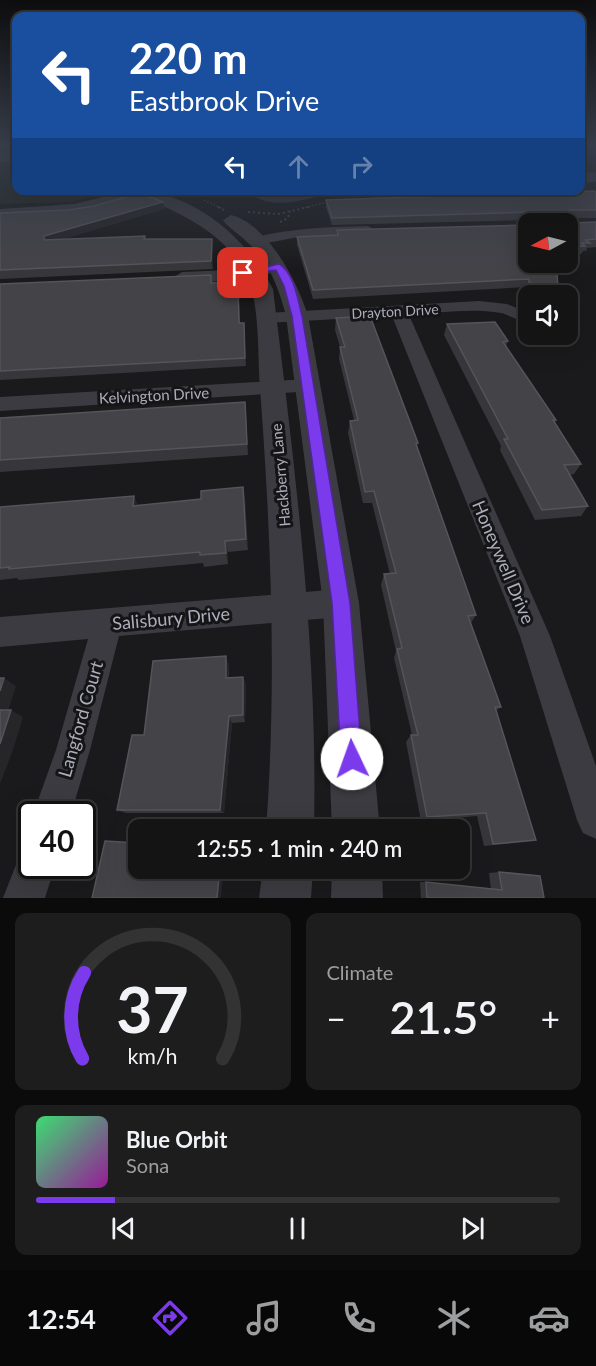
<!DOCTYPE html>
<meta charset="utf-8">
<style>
body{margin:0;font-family:Lato,sans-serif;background:#1d1d1e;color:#f1f3f6;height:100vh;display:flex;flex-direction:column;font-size:22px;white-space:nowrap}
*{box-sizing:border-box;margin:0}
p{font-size:20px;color:#9d9ea0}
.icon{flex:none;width:33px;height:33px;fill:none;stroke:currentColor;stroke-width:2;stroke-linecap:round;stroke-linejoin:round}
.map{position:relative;height:898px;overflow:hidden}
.side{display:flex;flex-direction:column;gap:15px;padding:15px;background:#0b0b0c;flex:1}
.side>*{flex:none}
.top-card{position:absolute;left:12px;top:12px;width:573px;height:183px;border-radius:12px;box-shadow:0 6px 24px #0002,0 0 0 2px #333334;background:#1a4fa0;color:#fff;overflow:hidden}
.needle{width:39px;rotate:263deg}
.buttons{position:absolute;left:518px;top:213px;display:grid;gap:12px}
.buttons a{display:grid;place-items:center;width:60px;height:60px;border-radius:12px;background:#141415;box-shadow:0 6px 24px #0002,0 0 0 2px #333334;font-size:30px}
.speed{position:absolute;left:18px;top:801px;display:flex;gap:12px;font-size:30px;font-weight:700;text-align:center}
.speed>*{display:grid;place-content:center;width:78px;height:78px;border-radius:50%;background:#141415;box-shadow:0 6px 24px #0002,0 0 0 2px #333334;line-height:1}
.speed .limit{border:3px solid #111;border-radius:9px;background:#fff;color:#111}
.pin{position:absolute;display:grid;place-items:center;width:51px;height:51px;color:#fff;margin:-26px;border-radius:12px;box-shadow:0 3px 9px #0006}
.me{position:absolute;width:66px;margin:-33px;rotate:357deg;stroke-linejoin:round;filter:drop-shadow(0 0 4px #0008)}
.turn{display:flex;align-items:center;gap:21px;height:126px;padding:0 18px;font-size:27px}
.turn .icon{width:78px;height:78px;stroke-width:2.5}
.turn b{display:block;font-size:42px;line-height:51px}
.lanes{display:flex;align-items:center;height:57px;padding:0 18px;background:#0003;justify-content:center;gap:30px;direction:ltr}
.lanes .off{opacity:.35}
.big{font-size:45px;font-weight:600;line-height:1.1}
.side .tile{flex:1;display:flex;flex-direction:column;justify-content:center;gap:9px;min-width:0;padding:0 21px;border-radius:12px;background:#1d1d1e}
.side .dial{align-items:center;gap:0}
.dial svg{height:156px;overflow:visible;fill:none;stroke:#333334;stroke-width:7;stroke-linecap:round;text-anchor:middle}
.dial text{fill:#f1f3f6;stroke:none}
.song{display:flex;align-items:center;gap:18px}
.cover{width:72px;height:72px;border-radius:9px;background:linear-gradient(135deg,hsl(140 70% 55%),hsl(300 70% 35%))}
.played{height:6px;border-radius:3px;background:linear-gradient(90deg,#7c3aed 15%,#333334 15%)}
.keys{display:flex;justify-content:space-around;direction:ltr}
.heat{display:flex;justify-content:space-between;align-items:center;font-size:33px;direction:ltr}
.side .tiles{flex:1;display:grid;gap:15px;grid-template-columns:1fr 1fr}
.tile:last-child{grid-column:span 2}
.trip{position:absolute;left:128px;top:819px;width:342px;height:60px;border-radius:12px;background:#141415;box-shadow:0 6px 24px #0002,0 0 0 2px #333334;font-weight:600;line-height:60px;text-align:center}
.tab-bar{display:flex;height:96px;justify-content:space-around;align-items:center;background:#080808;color:#9d9ea0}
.tab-bar .icon{width:42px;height:42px}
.tab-bar .selected{color:#7c3aed}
.tab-bar b{font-size:27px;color:#f1f3f6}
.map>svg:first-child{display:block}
.green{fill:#202722}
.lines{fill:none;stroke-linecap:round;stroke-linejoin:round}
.river{fill:#2f3641;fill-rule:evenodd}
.path-far1{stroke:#414148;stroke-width:1.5;stroke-dasharray:1.5 2;stroke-linecap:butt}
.path{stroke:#414148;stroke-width:2;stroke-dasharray:2 3;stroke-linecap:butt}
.minor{fill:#3b3b41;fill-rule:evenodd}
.tertiary{fill:#3b3b41;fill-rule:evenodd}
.wall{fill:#37363a}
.shaded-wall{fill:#262528}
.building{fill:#444348;stroke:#54545a;stroke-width:1.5}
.route{fill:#7c3aed;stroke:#51269a;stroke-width:1.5}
.labels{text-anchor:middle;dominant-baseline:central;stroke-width:6;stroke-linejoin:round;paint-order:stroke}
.far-street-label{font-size:14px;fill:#adaebc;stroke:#151517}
.street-label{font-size:15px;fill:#adaebc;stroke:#151517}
.near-street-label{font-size:18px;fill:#adaebc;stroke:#151517}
</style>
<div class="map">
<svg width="596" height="898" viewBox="0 0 596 898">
<rect width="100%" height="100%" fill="#1a1a1c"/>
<path class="green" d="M0,144H16V190L110,191L70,202L0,204Z"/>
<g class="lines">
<path class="river" d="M0,152H16V162H0Z
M596,172V182L580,183V173Z
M248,190H330L327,194C305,200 265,212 248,190Z"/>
<path class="path-far1" d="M402,197L446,193L482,195
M357,199L380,198
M204,200L221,208
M302,208L329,202"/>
<path class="path" d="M218,207L224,210
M248,212L278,214L309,207
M280,222L288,218L290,211"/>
<path class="minor" d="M133,190H152C125,211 35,216 0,217V209L74,204Z
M368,226L375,230L373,233L298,237L257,245L250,241L252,238C291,228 328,227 368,226Z
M279,263L286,267L284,270C267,275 185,290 174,277L182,272L230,270Z
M479,301L507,304L528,312V320C518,322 510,315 501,313C471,308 439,313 409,315L550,636L596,766V839L583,833L577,820L520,636L392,316L266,323L260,322L257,318L260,314L266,313Z
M308,379L315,381L318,386L315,391L0,411V397Z
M341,589L351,593L355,603L351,613L341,617L119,636L90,750L71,814H33L56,750L88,639L0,647V617Z
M32,848V866H55L45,898H3L21,852Z"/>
<path class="tertiary" d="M128,190C191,190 245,235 273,289C295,469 318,648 314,830H266C277,682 271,536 260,388C257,352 261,298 243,268C224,237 192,219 161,205C151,201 135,198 128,190Z
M231,215C268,224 298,283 308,316L359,603L380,830H332L323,603L286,316C279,288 269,262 247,242C240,234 229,229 223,220Z
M263,868H313L311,898H259Z
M332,868H382L383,898H331Z"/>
</g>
<path class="wall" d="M596,192V218H567L565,219L570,223L596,222V247L587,248L586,251H583L581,254L567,255V224L532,222L528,220L332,225L326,207V200Z
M163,202L164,209L63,239L145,236L146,239L213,247V269L0,279V213L69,210Z
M528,225L558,287L554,295L526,291V287L313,299L297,245V237L336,235L337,230Z
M238,282L240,323L244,332L246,366L0,380V284L212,283Z
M336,318L418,443L417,446L476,615L471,623L501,707L496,711L536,840L525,842L484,846L477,816L421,821L406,742L411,735H412L394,658L396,651L381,585L384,574H390L372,503H363L348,433L350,421L354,420L339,359L340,347L335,330Z
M447,324L508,341L506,346L556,420L555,423L581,464L574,474L569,475L588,506L581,516L535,520L500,450L501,446L444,335Z
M246,413L248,455L0,472V418Z
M243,487L245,499L248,550L228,552V564L204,567L203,563L19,580L17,578L0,580V507L138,505L201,499Z
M229,665V678L243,677L246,685L245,722L232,723L224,813H126L117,810L144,735Z
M499,872L544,898H421L420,882H426L491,889L489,873Z"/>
<path class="shaded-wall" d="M163,202L164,209L47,244L44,240V236Z
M570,210L567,218L559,224L562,216Z
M212,239L213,247V269L211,261Z
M243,487L245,499L248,550L246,539Z
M134,496L139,508L133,506Z
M225,541L228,552V564L226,553Z
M226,656L229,665L228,686L226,678Z
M243,677L246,685L245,722L243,715Z
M4,678L16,686L6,718L0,714V691Z
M11,710L23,717L13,750L0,784V744Z
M229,716L232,723L224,813L220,810Z
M220,868H224L221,898H217Z"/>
<path class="building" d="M594,191L596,192V210H570L562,216L570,223L596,222V239L586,240L590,243H582L585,246L567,247V224H531L533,219L537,218L538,215L531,212L332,218L326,200Z
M140,193L163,202L44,236V240L145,236L144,239H212L211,261L0,270V213L69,210L94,206Z
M528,225V262H556L558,287L529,283V279L313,290L297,237L338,235L337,230Z
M211,275V283L238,282L239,323H244L245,358L0,371V284Z
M370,316L418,443L416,444L476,615L468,616L501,707H495L536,840L493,844L486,813L427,817L411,735H418L397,649L402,648L384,574L396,573L374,491L365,492L350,421L358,420L340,347H345L336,318Z
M495,322L508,341L503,342L556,420H553L581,464L564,465L588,506L542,510L504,439H508L447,324Z
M245,402L247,444L0,460V418Z
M243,487L246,539L225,541L226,553L200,555V552L9,569L10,567L0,568V507L134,496L133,506L201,499V491Z
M226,656V678L243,677V715L229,716L220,810H117L132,735H144L153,661Z
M0,678H4L0,691Z
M0,710H11L0,744Z
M105,841L138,843V868H220L217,898H92Z
M499,872L540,876L544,898H427L426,882L502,890Z"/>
<linearGradient id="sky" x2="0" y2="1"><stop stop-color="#0e0e0f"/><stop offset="0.54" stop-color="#383e4b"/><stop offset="1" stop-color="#383e4b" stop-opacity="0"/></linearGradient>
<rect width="596" height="269" fill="url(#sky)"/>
<path class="route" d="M279,264C294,272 298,301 302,316L350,603L362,759L359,767L352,770L344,767L341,759L332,603L292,316L284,286L276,270L243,275L238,273Z"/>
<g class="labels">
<g class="far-street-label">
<text transform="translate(395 311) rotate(-3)">Drayton Drive</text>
</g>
<g class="street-label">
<text transform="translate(154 395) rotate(-3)">Kelvington Drive</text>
<text transform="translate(280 475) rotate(-95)">Hackberry Lane</text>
</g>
<g class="near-street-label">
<text transform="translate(504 562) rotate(67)">Honeywell Drive</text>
<text transform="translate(171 618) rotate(-5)">Salisbury Drive</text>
<text transform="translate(80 719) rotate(-74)">Langford Court</text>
</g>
</g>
</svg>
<div class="buttons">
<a><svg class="needle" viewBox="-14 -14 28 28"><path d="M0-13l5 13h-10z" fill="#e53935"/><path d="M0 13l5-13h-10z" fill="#9d9ea0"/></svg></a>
<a><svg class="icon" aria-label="sound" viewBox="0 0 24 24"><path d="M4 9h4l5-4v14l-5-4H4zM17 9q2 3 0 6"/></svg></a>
</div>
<div class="speed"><div class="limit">40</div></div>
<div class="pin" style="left:243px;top:273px;background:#d93025"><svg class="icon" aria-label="arrive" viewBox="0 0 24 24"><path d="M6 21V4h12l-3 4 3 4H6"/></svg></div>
<svg class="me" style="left:352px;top:759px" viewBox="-20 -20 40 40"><circle r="19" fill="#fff"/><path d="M0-13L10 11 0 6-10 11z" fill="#7c3aed"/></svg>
<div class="trip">12:55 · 1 min · 240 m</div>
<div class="top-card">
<div class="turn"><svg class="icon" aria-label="left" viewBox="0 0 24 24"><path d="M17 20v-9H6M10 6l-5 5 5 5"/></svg><div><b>220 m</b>Eastbrook Drive</div></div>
<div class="lanes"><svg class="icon" aria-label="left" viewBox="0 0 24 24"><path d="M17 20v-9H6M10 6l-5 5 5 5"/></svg><svg class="icon off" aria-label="ahead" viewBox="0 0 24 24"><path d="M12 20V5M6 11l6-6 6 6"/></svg><svg class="icon off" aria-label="right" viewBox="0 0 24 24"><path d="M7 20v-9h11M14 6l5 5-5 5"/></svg></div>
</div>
</div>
<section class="side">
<div class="tiles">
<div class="tile dial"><svg viewBox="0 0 100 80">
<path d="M14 69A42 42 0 1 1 86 69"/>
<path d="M14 69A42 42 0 0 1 15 25" stroke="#7c3aed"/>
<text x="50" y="56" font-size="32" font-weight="700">37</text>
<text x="50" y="72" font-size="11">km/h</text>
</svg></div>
<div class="tile"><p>Climate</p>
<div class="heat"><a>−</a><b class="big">21.5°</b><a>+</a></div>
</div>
<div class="tile">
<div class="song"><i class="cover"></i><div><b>Blue Orbit</b><p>Sona</p></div></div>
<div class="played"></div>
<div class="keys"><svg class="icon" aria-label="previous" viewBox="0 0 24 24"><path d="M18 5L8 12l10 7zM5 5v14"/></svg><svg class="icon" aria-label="pause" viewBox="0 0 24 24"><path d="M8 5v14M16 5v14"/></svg><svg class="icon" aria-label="next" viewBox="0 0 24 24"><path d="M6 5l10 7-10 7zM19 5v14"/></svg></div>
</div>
</div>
</section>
<nav class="tab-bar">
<b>12:54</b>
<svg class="icon selected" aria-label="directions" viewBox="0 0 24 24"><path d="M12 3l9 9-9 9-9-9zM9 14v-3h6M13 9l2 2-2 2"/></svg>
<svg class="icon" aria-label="music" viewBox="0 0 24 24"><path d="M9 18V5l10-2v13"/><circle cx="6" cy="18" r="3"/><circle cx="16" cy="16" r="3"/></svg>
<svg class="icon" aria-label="phone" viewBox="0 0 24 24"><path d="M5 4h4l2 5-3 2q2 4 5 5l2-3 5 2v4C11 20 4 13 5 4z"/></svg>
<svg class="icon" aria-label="climate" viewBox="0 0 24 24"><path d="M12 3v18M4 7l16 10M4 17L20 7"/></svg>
<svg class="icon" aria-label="car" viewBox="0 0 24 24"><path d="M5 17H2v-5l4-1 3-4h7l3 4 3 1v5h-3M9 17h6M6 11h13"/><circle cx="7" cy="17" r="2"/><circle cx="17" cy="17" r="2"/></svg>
</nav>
